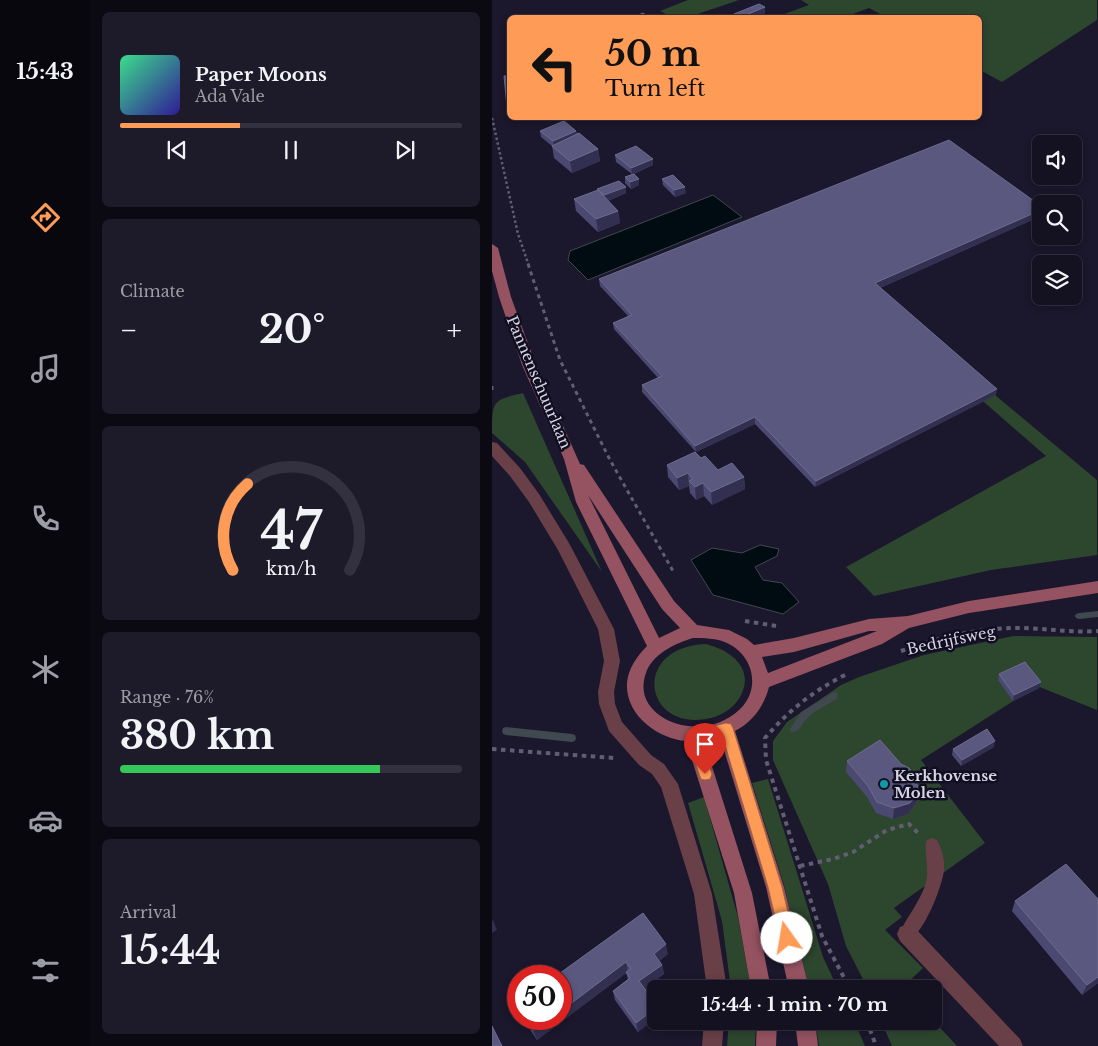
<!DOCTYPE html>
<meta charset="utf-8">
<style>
body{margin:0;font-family:"Libre Baskerville",serif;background:#1d1a2a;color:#f1f3f6;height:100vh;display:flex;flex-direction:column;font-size:19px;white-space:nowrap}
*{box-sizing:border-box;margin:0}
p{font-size:16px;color:#9d9da5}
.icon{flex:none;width:28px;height:28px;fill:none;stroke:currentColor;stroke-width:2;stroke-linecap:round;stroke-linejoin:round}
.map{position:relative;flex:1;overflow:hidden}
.panel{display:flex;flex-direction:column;gap:12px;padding:12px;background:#0b0912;width:402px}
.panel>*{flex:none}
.banner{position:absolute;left:15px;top:15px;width:475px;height:105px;border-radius:8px;box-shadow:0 2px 8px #0003,0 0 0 1px #33313f;background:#fe9c57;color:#111;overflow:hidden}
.fabs{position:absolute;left:540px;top:135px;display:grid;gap:10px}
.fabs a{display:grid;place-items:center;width:50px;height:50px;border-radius:8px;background:#141121;box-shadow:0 2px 8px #0003,0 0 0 1px #33313f;font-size:25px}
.speed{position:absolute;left:15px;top:965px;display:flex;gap:10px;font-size:25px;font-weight:700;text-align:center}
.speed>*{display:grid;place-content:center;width:65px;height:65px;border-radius:50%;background:#141121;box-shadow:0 2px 8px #0003,0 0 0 1px #33313f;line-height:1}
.speed .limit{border:8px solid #d22;background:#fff;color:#111}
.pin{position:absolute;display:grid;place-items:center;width:42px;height:42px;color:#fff;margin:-51px -21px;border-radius:50% 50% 50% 0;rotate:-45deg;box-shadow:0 0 5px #0007}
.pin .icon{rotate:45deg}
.me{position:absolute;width:55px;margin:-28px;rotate:347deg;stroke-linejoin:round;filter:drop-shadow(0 0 4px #0008)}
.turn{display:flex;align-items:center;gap:18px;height:105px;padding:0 15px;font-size:22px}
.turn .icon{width:65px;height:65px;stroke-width:2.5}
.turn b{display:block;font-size:35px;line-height:42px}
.big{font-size:38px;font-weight:700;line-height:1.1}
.panel .card{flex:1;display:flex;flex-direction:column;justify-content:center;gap:8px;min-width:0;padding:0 18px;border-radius:8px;background:#1d1a2a}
.panel .dial{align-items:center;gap:0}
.dial svg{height:130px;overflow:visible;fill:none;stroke:#33313f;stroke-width:7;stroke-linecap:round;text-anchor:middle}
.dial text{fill:#f1f3f6;stroke:none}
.song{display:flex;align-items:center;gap:15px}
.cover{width:60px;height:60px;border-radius:8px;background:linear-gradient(135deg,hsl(150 70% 55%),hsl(250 70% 35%))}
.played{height:5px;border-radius:2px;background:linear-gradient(90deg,#fe9c57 35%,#33313f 35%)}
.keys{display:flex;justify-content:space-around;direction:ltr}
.heat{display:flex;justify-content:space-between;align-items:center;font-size:28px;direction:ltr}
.charge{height:8px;border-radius:4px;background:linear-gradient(90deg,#34c759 76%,#33313f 0)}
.trip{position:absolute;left:155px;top:980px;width:295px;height:50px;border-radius:8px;background:#141121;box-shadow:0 2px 8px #0003,0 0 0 1px #33313f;font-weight:700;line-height:50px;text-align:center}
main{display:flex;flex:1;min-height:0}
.dock{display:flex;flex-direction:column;width:90px;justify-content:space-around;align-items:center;background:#08070d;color:#9d9da5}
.dock .icon{width:35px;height:35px}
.dock .on{color:#fe9c57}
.dock b{font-size:22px;color:#f1f3f6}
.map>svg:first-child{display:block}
.green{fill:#2d462e}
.water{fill:#000c11;stroke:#404850}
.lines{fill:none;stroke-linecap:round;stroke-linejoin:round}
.stream{fill:#404850;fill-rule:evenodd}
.path-far2{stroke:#605e70;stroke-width:2.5;stroke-dasharray:2.5 2.5;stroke-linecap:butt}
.path-far1{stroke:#605e70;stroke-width:3;stroke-dasharray:4 4;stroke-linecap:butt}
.path{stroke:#605e70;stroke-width:4;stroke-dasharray:4.5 4.5;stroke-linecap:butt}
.service{fill:#693f48;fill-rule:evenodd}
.minor{fill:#693f48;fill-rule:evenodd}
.secondary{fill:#955261;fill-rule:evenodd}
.wall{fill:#4b4972}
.shaded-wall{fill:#322f51}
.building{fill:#5a587e;stroke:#6d6c8e}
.route{fill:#fe9c57;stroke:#a56539}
.culture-dot{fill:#0f9aa8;stroke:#120e22;stroke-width:2}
.labels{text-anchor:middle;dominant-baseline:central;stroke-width:5;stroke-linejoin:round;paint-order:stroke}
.street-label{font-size:15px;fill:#d5d4e2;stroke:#120e22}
.poi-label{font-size:15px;font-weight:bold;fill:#d5d4e2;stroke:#120e22;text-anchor:start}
</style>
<main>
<nav class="dock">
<b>15:43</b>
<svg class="icon on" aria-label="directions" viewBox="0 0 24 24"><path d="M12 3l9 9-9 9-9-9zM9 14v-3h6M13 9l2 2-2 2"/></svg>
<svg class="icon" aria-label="music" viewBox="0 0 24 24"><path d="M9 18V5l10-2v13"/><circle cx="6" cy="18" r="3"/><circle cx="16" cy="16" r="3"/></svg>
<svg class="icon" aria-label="phone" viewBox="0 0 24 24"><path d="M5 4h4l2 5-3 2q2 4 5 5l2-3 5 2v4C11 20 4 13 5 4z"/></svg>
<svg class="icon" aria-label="climate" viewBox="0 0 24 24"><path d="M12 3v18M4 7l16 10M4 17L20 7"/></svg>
<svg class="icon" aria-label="car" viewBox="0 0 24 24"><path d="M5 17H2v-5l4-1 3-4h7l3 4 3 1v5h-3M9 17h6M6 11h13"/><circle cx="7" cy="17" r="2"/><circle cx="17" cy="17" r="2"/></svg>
<svg class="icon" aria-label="filters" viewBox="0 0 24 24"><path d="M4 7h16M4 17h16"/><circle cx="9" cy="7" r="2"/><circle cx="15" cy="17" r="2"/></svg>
</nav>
<section class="panel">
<div class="card">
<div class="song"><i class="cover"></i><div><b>Paper Moons</b><p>Ada Vale</p></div></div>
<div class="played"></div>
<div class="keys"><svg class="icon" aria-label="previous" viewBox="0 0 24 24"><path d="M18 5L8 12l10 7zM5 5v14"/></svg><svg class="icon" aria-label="pause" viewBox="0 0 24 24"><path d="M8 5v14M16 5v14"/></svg><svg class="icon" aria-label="next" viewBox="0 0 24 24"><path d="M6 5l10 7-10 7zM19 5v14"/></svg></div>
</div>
<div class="card"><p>Climate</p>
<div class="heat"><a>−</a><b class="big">20°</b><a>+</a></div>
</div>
<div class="card dial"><svg viewBox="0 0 100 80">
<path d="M14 69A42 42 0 1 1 86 69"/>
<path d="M14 69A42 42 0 0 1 23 16" stroke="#fe9c57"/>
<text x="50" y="56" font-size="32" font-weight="700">47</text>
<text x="50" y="72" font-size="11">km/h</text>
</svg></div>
<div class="card"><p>Range · 76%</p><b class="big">380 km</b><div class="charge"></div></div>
<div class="card"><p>Arrival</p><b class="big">15:44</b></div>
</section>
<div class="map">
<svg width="606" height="1046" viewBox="0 0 606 1046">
<rect width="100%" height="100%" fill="#1b172c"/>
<path class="green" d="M196,0H247L197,17H179L168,11Z
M309,0H605V20L510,82L488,70V18L394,17L377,8L353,17H284L317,5Z
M497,390L605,480V555L499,570L382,596L354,567L554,456L485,396Z
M31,393L110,572L33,462L0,433C0,401 0,400 31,393Z
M521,636L605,637V710L545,686L429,760L493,843L402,908L410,917L393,930L431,968L411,987L413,989H376L354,946L336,884L281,760V741L295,722L349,685L367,677L432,655Z
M213,644C238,649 264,669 248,697C241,709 228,717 214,719C152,730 139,648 213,644Z
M276,779L331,957L346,989H316L292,885L260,783Z
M212,797L246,917L259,989H239L230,921L196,803Z
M441,1020L465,1046H400L389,1021Z
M237,1021H264L263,1046H235Z
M323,1021H362L373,1046H327Z"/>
<path class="water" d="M221,195L250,217L96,280L76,260L78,251Z
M268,545L287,549L285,556L263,567L271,580L290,583L307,602L291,614L221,595L199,560L220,548L250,553Z"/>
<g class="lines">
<path class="stream" d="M606,611V617L587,619L584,618L583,616L584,614L587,613Z
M342,692L345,693L346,696L345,699C335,705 321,711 314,720C309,725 307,733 299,732L298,729L309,712Z
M14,727L80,734L83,735L84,738L83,741L80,742L14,735L11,734L10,731L11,728Z"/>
<path class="path-far2" d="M0,118L26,234L37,266"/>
<path class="path-far1" d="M36,264L68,360L118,460L181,571
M0,386V394"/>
<path class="path" d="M253,621L284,626
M409,651C445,638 486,628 525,628C552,628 579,633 606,631
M353,675C321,691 296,711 273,738L274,760L330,936L358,989
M0,749L122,758
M308,866L341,859L361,852L395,830L417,824L426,833
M375,1021L384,1046"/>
<path class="service" d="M440,838L445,840C450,850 453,860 452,870C450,888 431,935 415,942L409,940L407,934C415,916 429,901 434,882C438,868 431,848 435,840Z"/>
<path class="minor" d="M0,442L5,443L28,468L47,494L77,543L122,629L128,661L122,692L123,704L130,722L159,755L172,764L186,784L220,894L235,989H215L202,894L169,787L160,774L147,765L117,731L107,704L106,692L112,661L106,629L66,550L37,502L18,476L0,456Z
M415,925L422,927L528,1039L531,1046H507L408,941L405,934L408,927Z
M212,1021H232L230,1046H210Z"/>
<path class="secondary" d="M0,244L6,248L19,297L44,365L88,464L92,465L182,601L205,625L237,630L255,639L262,645L302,638L377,619L416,616L477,601L606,581V593L477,613L417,628L390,644L277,687C272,706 261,722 243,731L292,887L317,989H297L274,887L228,737L212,741L260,893L279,989H259L242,893L194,741C166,739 133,715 135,683C136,669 145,656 155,646L84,502L72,459L30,365L7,297L0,271ZM96,495L170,609L188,628L167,638ZM377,631H385L276,673L270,657L302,652ZM201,638C212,638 224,638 235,643C259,654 269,684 251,706C241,717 226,725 211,726C181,730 141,709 154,673C160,654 184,643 201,638Z
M265,1021H285L284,1046H264Z
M303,1021H323L326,1046H306Z"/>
</g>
<path class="wall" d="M273,7V13L263,18H243L242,14Z
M48,131H84L85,134L106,149L108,161L80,173L62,158L60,146L49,137Z
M123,155L161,165L142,174L147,185L139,189L133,183V177L140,174L124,162Z
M170,179L194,193L183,197L171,185Z
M105,189L134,193L116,201L126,211L128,223L106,232L84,211L82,199L106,190Z
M549,216L388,288L504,395L323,487L263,424L204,452L150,392V385L166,378L122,329L121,323L136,316L108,286L107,279Z
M209,458L226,470L252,477L253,489L220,505L212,496L204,500L198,493L197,486L187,490L176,477L175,465Z
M507,674L547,688L521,701L506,680Z
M502,747L469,766L460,755L461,749Z
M355,761L426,792L424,803L416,814L401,819L384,813L375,797L354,772Z
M523,901L606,983L590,995L520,911Z
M176,954L167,961L170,965L172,974L153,988L164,1004V1018L146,1032L123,1000L121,991L136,980L134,973L45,1040L31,1019H69V976Z"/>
<path class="shaded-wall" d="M273,7V13L263,18H249Z
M18,105V118H19H17L15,106Z
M84,131L85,138L62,147L61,141Z
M106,149L108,161L80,173L78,161Z
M161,159V165L140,175L139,168Z
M147,179V185L139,189L138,182Z
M134,187V193L113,202L112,195Z
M193,187L194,193L183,197L182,190Z
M549,210V216L383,290V283Z
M126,211L128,223L106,232L104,219Z
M505,389L504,395L323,487L324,481Z
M263,417V424L204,452L203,446Z
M196,473L197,486L187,490L185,478Z
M252,477L253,489L220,505L219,492Z
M211,483L212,496L204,500L203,487Z
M549,682L547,688L521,701L522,695Z
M503,741L502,747L469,766L470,760Z
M426,792L424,803L416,814L401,819L402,808Z
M1,920L5,930L0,933V921Z
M174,944L176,954L164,964L162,954Z
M134,962L136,972L45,1040L41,1031L58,1019H69V1011Z
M170,965L172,974L150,990L147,981Z
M606,977V983L590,995L595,985Z
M164,1008V1018L146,1032L144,1023Z"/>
<path class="building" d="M267,4L273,7L249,17L242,14Z
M151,13L158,18H140Z
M12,76H18V105L15,106Z
M72,121L84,131L61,141L48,131Z
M87,133L106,149L78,161L60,146Z
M457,140L549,206V210L383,283L505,389L324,481L263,417L203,446L150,385L170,376L121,323L140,315L107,279Z
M144,146L161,159L139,168L123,155Z
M142,174L147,179L138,182L133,177Z
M181,175L193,187L182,190L170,179Z
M127,181L134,187L112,195L105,189Z
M106,190L126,211L104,219L82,199Z
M203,452L209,458L213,456L226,470L240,463L252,477L219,492L211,483L203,487L197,481L201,479L196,473L185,478L175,465Z
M533,662L549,682L522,695L507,674Z
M495,729L503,741L470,760L461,749Z
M388,740L409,764L417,768L424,777L426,792L418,803L402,808L385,802L376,786L355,761Z
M574,864L606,899V977L595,985L523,901Z
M151,913L174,944L162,954L170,965L147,981L164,1004V1008L144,1023L121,991L138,978L134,972L139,969L134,962L69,1011V976H64Z
M33,1019H58L41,1031Z
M0,1026L10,1046H0Z"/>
<path class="route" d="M234,723L239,724L241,728L290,887L302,938L300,943L295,945L290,943L288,938L276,887L230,735L209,740L220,774L218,779L213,780L209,779L207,774L194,735L196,731C207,727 221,727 234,723Z"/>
<circle class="culture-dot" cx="392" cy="784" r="5"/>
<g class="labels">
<g class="street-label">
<text transform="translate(47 382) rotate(67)">Pannenschuurlaan</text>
<text transform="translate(459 640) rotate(-12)">Bedrijfsweg</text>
</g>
<g class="poi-label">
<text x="402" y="775">Kerkhovense<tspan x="402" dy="17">Molen</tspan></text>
</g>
</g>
</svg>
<div class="fabs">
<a><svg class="icon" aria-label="sound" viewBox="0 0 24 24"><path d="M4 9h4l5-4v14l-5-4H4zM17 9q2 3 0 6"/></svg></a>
<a><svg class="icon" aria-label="search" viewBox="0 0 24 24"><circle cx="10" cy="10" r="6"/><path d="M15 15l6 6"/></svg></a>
<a><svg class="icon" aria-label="layers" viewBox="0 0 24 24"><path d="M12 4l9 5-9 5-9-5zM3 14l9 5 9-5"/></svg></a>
</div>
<div class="speed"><div class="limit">50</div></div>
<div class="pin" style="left:213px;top:774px;background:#d93025"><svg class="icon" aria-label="arrive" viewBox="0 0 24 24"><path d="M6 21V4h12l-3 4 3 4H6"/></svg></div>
<svg class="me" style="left:295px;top:938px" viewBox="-20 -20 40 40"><circle r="19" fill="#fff"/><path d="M0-13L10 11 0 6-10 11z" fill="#fe9c57"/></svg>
<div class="trip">15:44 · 1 min · 70 m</div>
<div class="banner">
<div class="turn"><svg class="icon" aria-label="left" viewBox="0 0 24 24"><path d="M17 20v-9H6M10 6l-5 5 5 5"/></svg><div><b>50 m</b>Turn left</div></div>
</div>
</div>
</main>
